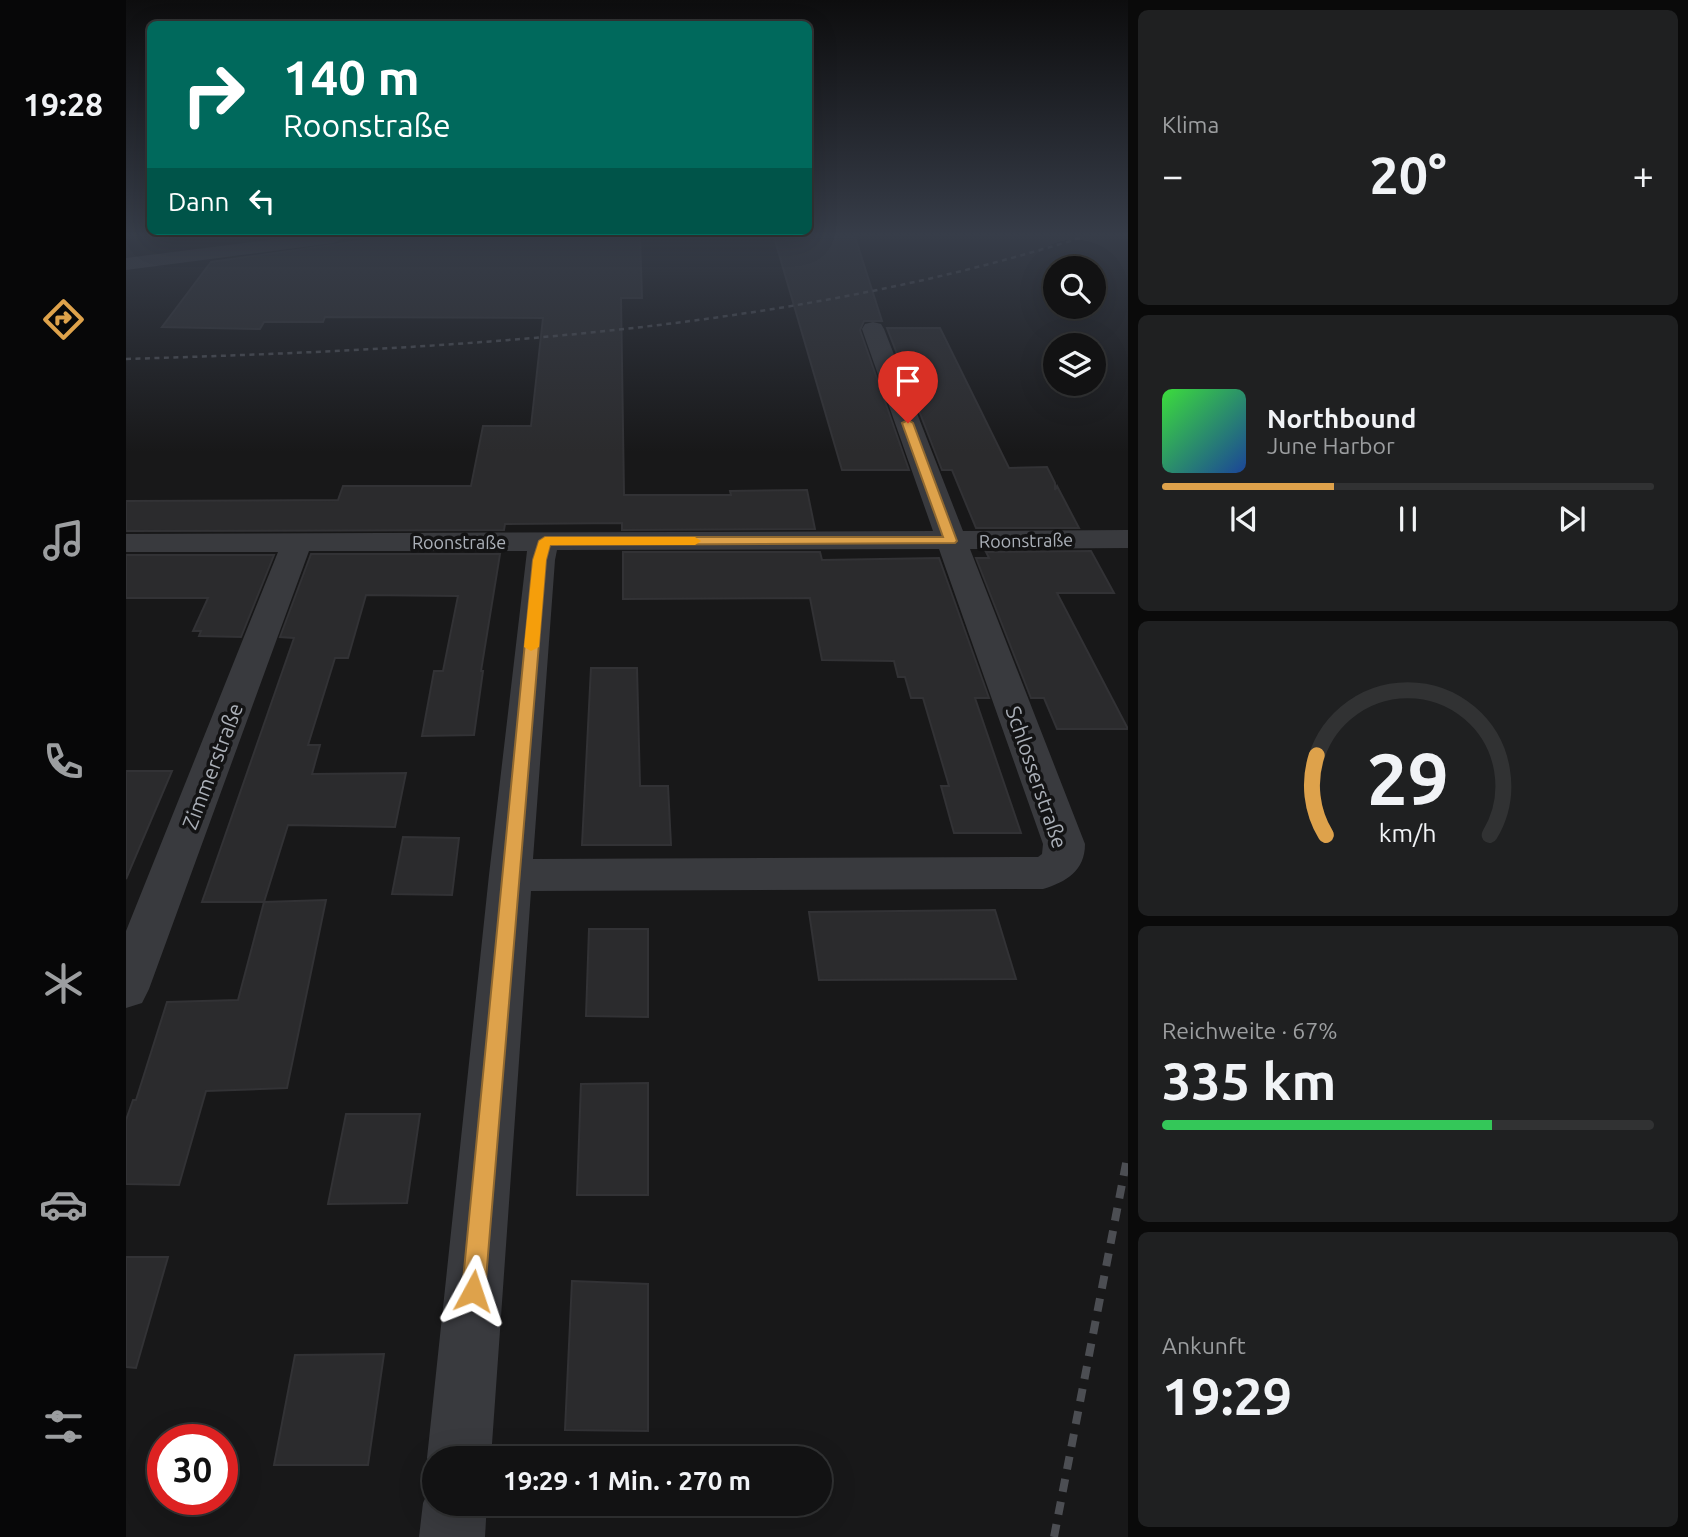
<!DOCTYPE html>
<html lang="de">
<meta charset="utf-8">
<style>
body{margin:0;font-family:Ubuntu,sans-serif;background:#1f2021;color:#f1f3f6;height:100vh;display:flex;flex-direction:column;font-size:26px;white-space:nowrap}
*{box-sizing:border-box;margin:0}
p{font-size:23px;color:#9c9ea0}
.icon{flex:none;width:38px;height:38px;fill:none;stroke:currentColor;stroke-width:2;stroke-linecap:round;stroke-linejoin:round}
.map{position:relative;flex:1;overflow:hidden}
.drawer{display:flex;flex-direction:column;gap:10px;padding:10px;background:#0a0a0a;width:560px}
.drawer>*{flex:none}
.top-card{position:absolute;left:21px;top:21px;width:665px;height:214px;border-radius:10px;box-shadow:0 7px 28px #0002,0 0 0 2px #313233;background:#00695c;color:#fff;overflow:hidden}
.controls{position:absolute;left:917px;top:256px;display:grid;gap:14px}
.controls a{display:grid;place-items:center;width:63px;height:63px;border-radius:50%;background:#121213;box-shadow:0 7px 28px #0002,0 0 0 2px #313233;font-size:35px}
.speed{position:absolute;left:21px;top:1424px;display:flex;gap:14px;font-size:35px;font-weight:700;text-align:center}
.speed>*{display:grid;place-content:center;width:91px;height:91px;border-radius:50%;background:#121213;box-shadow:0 7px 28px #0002,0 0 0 2px #313233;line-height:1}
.speed .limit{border:10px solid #d22;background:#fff;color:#111}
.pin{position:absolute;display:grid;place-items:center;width:60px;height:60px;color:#fff;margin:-72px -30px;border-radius:50% 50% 50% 0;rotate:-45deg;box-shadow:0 0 7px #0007}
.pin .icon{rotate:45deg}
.me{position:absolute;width:77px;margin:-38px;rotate:5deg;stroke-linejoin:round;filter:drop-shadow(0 0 5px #0008)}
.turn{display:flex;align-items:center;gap:24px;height:147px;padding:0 21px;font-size:32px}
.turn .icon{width:91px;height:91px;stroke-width:2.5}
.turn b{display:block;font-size:49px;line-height:60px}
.then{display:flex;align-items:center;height:66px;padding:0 21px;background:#0003;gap:14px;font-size:26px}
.big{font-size:52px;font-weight:700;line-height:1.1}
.drawer .card{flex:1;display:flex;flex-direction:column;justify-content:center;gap:10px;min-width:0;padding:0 24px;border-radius:10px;background:#1f2021}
.drawer .dial{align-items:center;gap:0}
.dial svg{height:182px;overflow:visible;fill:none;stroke:#313233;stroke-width:7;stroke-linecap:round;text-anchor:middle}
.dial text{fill:#f1f3f6;stroke:none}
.song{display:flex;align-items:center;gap:21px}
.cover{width:84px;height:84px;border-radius:10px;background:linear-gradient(135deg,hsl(120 70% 55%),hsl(220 70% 35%))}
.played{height:7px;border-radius:4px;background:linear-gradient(90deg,#dea24b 35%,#313233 35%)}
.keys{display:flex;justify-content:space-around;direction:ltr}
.heat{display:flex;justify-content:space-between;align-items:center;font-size:38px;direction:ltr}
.charge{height:10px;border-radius:5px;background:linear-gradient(90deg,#34c759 67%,#313233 0)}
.trip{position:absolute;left:296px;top:1446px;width:410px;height:70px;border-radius:35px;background:#121213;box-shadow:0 7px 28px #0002,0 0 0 2px #313233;font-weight:700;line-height:70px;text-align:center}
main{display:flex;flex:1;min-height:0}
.tab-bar{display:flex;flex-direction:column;width:126px;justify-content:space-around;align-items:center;background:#070708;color:#9c9ea0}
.tab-bar .icon{width:49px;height:49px}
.tab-bar .on{color:#dea24b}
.tab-bar b{font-size:32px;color:#f1f3f6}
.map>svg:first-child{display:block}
.building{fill:#2b2b2d;stroke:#323235;stroke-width:2}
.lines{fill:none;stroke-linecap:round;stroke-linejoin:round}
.minor{fill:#393a3e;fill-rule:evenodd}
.rail-far1{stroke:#4c4e53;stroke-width:2.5;stroke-dasharray:5 4.5;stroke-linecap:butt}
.rail{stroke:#4c4e53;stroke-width:8;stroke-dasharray:13 10;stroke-linecap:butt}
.route{fill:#dea24b;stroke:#906931;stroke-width:2}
.slow{fill:#f59e0b}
.labels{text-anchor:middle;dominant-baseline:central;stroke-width:7;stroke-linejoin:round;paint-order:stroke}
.far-street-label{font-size:18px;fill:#abb0b8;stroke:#131314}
.street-label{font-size:21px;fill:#abb0b8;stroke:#131314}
</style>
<main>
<nav class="tab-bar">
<b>19:28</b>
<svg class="icon on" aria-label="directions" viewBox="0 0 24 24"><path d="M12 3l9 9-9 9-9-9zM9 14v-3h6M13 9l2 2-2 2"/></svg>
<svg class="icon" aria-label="music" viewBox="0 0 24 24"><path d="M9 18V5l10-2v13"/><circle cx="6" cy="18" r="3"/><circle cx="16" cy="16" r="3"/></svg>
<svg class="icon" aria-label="phone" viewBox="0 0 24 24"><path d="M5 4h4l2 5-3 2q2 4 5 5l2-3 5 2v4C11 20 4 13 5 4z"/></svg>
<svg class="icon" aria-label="climate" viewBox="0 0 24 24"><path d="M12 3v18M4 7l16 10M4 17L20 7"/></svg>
<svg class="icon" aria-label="car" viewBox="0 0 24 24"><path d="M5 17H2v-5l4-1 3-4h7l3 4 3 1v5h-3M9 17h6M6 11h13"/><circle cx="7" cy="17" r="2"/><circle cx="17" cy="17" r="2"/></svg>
<svg class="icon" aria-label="filters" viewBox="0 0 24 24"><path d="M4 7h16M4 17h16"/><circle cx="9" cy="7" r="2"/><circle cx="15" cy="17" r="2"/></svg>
</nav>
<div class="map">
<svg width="1002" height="1537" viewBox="0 0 1002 1537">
<rect width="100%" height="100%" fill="#181819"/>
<path class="building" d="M261,237H514L516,298H495L498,495H605L604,491L681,490L689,529L496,530V523L379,524L378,530L0,531V501L212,500L217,486H345L357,426H405L417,318L199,317L197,322H138L134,329L36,327L85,262Z
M648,237H729L756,321H738L734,330L783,470H716Z
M761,328H814L883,468L921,467L929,483V490L931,486L953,528H850L826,470H816Z
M965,551L988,593H931L1002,729H931L918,698H905L850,558H863L860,552Z
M497,552H694L696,560L813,558L863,698H849L895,833H828L815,786H823L797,698H785L779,677H772L768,661L696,660L684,598L497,599Z
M185,554H374L355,671H357L348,735L296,736L308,671H317L332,596L240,595L222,658H209L182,745H194L186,774L280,773L269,827L162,825L138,902H76L168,638L154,637Z
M0,555H148L115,637L73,636L75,631H67L82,598H0Z
M465,668H511L514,786H542L545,845H456Z
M0,771H46L0,879Z
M277,837L333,838L326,895L266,894Z
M200,900L161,1088L80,1091L53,1185L0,1184V1120L7,1100H10L41,1002L112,1000L138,902Z
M869,910L890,979L693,980L683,912Z
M463,929H522V1017L460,1016Z
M522,1083V1195H451L455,1084Z
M220,1114H294L281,1203L202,1204Z
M0,1257H42L10,1368L0,1367Z
M446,1281L522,1284V1431L439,1430Z
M258,1354L242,1465H148L169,1355Z"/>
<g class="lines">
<path class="minor" d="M165,237H218L208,243L0,270V258Z
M747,322L755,324L758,329L837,531L1002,530V548L844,549L959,844C959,871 940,882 917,889L405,891L365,1458H308V1474L301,1458L363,875L401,551H183L23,989L16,1003L0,1008V931L152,552H0V534L807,531L736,329L739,324ZM813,549L917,844L916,854L912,857L407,859L429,560L431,550Z
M308,1479V1503H361L359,1537H293L297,1503Z"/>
<path class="rail-far1" d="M0,359C320,349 650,334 957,237"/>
<path class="rail" d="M928,1537L1002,1153"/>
</g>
<linearGradient id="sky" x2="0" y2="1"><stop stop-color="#0d0d0e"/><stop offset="0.52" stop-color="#373d49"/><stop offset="1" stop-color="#373d49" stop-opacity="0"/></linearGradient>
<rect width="1002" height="452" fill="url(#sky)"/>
<path class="route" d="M782,420L787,423L831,541L829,543L424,545L420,560L359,1291L356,1300L347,1303L339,1300L336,1291L407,560L413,541L419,537H817L776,423Z"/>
<path class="slow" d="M419,537H569L575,541L569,545H424L420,560L413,647L405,651L398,647L407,560L413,541Z"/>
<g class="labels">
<g class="far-street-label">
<text transform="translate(900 540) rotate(-1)">Roonstraße</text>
<text x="333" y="542">Roonstraße</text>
</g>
<g class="street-label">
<text transform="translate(86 766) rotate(-69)">Zimmerstraße</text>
<text transform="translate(911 777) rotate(71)">Schlosserstraße</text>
</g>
</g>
</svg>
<div class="controls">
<a><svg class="icon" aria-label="search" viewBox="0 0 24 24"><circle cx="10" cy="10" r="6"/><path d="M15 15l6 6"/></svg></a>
<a><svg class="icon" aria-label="layers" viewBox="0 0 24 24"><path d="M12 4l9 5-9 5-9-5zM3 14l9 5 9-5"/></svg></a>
</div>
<div class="speed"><div class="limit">30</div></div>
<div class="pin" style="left:782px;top:423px;background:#d93025"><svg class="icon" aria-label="arrive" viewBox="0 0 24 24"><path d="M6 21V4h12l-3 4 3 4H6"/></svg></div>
<svg class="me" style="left:347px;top:1291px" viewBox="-20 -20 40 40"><path d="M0-17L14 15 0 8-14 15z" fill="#dea24b" stroke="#fff" stroke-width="4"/></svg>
<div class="trip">19:29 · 1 Min. · 270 m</div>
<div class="top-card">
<div class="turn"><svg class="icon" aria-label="right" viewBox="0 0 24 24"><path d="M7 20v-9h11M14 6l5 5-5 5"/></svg><div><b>140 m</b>Roonstraße</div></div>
<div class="then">Dann<svg class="icon" aria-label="left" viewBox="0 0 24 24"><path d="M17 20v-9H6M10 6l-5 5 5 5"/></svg></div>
</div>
</div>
<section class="drawer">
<div class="card"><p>Klima</p>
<div class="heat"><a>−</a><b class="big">20°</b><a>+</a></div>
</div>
<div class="card">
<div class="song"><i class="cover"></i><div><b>Northbound</b><p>June Harbor</p></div></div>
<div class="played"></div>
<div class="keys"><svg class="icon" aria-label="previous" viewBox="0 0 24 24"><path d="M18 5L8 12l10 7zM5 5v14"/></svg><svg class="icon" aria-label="pause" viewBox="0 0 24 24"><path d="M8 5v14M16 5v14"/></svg><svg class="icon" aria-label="next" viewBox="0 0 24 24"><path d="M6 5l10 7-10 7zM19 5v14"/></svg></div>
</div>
<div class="card dial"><svg viewBox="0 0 100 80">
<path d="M14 69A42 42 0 1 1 86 69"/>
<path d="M14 69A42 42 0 0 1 10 34" stroke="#dea24b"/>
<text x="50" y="56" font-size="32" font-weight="700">29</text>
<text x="50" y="72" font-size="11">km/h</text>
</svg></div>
<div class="card"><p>Reichweite · 67%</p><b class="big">335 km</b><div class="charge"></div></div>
<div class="card"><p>Ankunft</p><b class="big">19:29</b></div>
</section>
</main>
